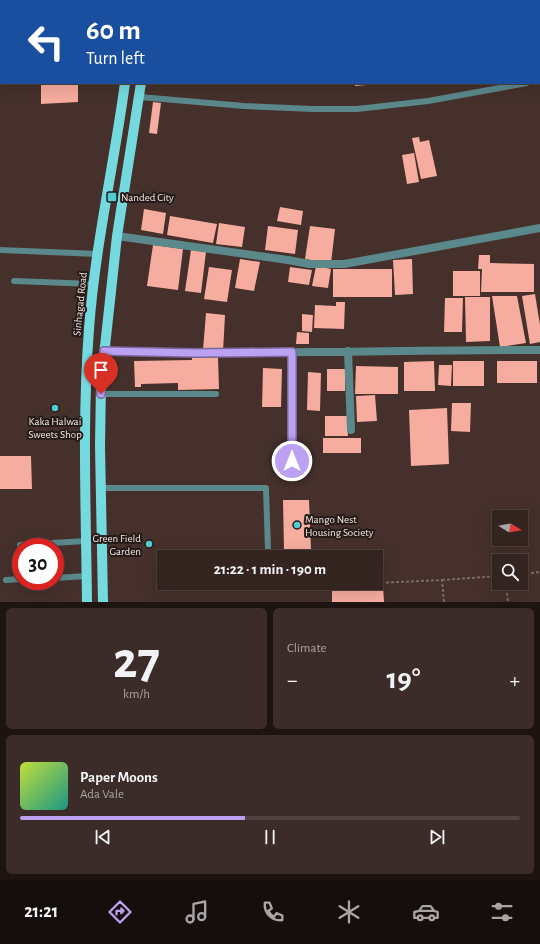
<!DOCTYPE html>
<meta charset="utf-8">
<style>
body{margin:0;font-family:"Alegreya Sans",sans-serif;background:#3c2c29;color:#f1f3f6;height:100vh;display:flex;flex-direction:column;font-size:15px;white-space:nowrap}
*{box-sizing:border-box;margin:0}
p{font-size:13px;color:#a9a4a5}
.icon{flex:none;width:22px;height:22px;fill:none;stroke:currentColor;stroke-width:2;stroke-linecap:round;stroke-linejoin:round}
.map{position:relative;height:602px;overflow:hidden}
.panel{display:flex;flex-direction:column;gap:6px;padding:6px;background:#1d1412;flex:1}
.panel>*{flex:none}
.banner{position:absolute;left:0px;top:0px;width:540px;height:84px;box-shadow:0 4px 16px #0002,0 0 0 1px #4e413e;background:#1a4fa0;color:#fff;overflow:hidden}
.needle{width:26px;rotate:101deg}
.tools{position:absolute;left:492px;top:510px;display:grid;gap:8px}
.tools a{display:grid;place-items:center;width:36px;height:36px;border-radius:0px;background:#342420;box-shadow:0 4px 16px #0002,0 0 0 1px #4e413e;font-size:20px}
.speed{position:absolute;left:12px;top:538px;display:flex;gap:8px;font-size:20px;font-weight:700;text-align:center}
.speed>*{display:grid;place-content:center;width:52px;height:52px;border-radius:50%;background:#342420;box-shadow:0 4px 16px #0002,0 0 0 1px #4e413e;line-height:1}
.speed .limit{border:6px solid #d22;background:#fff;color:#111}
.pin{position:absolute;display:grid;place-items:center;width:34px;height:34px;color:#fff;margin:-41px -17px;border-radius:50% 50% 50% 0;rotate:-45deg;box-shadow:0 0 4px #0007}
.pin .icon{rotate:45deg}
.me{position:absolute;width:44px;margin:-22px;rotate:0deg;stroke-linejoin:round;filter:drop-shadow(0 0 3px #0008)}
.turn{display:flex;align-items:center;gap:14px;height:84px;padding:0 20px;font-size:18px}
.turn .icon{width:52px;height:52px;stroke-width:2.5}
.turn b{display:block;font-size:28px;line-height:34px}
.big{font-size:30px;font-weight:700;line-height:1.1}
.panel .widget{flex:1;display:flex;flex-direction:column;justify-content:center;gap:6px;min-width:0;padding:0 14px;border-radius:6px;background:#3c2c29}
.panel .dial{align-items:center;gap:0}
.dial b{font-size:52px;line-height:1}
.song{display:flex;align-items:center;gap:12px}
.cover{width:48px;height:48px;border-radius:6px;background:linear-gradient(135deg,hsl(70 70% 55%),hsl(170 70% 35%))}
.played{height:4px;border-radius:2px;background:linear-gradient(90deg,#bca0f2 45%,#4e413e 45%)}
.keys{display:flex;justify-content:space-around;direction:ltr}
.heat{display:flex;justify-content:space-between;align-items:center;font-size:22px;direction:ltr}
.panel .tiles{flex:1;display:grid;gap:6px;grid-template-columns:1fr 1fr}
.widget:last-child{grid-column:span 2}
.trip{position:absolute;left:157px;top:550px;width:226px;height:40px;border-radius:0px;background:#342420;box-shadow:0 4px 16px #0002,0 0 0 1px #4e413e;font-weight:700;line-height:40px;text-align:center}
.tabs{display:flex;height:64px;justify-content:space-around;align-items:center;background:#150e0d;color:#a9a4a5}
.tabs .icon{width:28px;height:28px}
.tabs .on{color:#bca0f2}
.tabs b{font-size:18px;color:#f1f3f6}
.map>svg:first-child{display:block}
.building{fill:#f6ac9e}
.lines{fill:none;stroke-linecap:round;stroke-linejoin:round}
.path{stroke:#7d6a66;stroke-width:2;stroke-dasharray:3 2;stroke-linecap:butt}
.lane{stroke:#5a888b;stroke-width:6}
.street{stroke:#5a888b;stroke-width:8}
.primary{stroke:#74dadf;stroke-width:10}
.route-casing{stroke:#7a689d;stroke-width:10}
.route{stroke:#bca0f2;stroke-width:7}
.poi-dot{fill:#51ccd2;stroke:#251b19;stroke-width:1.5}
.labels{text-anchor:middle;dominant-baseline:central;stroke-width:4;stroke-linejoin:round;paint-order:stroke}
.poi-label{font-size:11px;fill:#f7e8e5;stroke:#251b19;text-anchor:start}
.street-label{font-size:11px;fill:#f7e8e5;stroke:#251b19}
</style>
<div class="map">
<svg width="540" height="602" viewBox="0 0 540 602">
<rect width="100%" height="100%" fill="#45302b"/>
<path class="building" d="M41,83H78V102L41,104Z
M355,83H377V84L355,86Z
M153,102L161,103L157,134L149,133Z
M419,137L420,142L429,140L437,176L421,179L412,138Z
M414,153L419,182L407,184L402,155Z
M280,207L303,211L301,225L277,221Z
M144,209L166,213L163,234L141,230Z
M170,216L217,224L213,243L167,235Z
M219,223L245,227L242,247L216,244Z
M268,226L298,230L295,254L265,250Z
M310,226L335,229L331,263L305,259Z
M153,245L183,249L178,290L147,286Z
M191,250L206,252L201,293L185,291Z
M479,255H490V263L534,264V292H481L482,269H478Z
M240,259L260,262L254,291L235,288Z
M412,259L413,294L395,295L393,260Z
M316,266L331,269L328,288L312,286Z
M209,267L232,270L227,302L204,299Z
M290,267L312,270L309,285L288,282Z
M333,269H392V297H333Z
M453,271H480V296H453Z
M535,294L540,325V342L530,344L522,296Z
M492,296H517L526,343L500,347Z
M465,297H490V341L466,342Z
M445,298H463L462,332H444Z
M336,302H345L344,329L314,328L315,305L336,306Z
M206,313L225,315L223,352L203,350Z
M302,314L313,315L312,332L302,331Z
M297,332L309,333V344H296Z
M218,357L219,389L178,390V383L141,384V387H135L134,361L192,360V358Z
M434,361L435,391H404V362Z
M453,361H484V386H453Z
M497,361H537V383H497Z
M439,365H452L451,386L438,385Z
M356,366L398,367V394H355Z
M263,368L282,369L281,407H262Z
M327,369H345V391H327Z
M308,372L321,373L320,411L307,410Z
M375,395L377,421L357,422L356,396Z
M452,403H471L470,432L451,431Z
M447,408L449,464L411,466L409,410Z
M325,416H347L348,436H325Z
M323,438H361V453H323Z
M0,456H31L32,489H0Z
M283,500H309L311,550H284Z
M335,550L336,557H327V551Z
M383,585L384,602H332V588Z"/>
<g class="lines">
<path class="path" d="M521,574L540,572
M442,580L499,576
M376,583L442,580L444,602
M506,583L508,602
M346,584L364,583"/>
<path class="lane" d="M539,81L540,80
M140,97L244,106L313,109H357L428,101L527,83
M0,250L98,254
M14,281L94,284
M101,394H216
M101,488H266L268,550
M20,545L86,541
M55,578L87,576
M6,580L21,579"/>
<path class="street" d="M117,236L288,260L309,264H344L540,228
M104,351C250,355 395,350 540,350
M348,351L351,430
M292,461V352"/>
<path class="primary" d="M122,0V1
M138,0V1
M87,602C86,511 82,420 89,329C95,246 114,165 125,83
M103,602L100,446L101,383L117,236L141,83"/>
</g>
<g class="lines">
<g class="route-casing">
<path id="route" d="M101,394L104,351L196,353L292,352V461"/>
</g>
<use href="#route" class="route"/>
</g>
<g class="poi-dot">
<rect x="107" y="192" width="10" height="10" rx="2"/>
<circle cx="55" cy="408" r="4"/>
<circle cx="297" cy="525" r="4"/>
<circle cx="149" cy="544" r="4"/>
</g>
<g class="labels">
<g class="poi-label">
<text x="121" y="197">Nanded City</text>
<text x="55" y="421" text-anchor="middle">Kaka Halwai<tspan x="55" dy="13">Sweets Shop</tspan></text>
<text x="305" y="519">Mango Nest<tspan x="305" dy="13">Housing Society</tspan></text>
<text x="141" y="538" text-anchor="end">Green Field<tspan x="141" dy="13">Garden</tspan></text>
</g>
<g class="street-label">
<text transform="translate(80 304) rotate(-84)">Sinhagad Road</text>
</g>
</g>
</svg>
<div class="tools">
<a><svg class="needle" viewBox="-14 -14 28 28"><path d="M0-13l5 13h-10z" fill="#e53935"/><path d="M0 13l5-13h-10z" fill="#a9a4a5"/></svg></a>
<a><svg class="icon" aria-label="search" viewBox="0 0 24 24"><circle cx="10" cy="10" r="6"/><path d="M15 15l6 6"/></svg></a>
</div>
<div class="speed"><div class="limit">30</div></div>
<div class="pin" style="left:101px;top:394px;background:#d93025"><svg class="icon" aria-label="arrive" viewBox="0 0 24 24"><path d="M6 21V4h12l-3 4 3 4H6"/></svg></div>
<svg class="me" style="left:292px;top:461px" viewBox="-20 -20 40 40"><circle r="17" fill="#bca0f2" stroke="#fff" stroke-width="3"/><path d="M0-11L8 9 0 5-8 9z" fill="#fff"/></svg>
<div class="trip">21:22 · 1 min · 190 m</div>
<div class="banner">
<div class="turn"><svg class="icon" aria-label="left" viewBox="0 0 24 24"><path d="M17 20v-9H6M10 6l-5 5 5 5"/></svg><div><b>60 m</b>Turn left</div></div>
</div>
</div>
<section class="panel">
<div class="tiles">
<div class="widget dial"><b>27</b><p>km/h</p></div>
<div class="widget"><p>Climate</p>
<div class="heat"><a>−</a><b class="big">19°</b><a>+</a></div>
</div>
<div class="widget">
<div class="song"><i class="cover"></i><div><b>Paper Moons</b><p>Ada Vale</p></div></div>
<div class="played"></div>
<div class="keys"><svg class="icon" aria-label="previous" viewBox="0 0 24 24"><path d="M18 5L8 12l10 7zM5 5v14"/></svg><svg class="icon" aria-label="pause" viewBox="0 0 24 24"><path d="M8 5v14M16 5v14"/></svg><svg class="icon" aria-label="next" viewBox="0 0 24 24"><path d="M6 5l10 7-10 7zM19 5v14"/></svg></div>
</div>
</div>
</section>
<nav class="tabs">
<b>21:21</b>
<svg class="icon on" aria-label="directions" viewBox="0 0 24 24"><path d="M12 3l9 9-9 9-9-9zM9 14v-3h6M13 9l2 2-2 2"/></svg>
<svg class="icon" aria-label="music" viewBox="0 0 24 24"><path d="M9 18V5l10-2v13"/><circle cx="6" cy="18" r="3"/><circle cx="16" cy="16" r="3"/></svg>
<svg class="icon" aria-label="phone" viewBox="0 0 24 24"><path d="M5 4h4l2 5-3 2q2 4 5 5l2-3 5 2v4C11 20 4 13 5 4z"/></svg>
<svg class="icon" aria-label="climate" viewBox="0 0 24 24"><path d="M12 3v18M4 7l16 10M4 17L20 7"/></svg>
<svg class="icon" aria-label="car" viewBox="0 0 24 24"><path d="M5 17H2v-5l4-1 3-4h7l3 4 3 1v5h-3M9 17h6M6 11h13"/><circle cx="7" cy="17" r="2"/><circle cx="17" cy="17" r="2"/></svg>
<svg class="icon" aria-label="filters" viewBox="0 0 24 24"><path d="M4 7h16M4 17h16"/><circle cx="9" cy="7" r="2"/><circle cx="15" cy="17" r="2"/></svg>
</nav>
